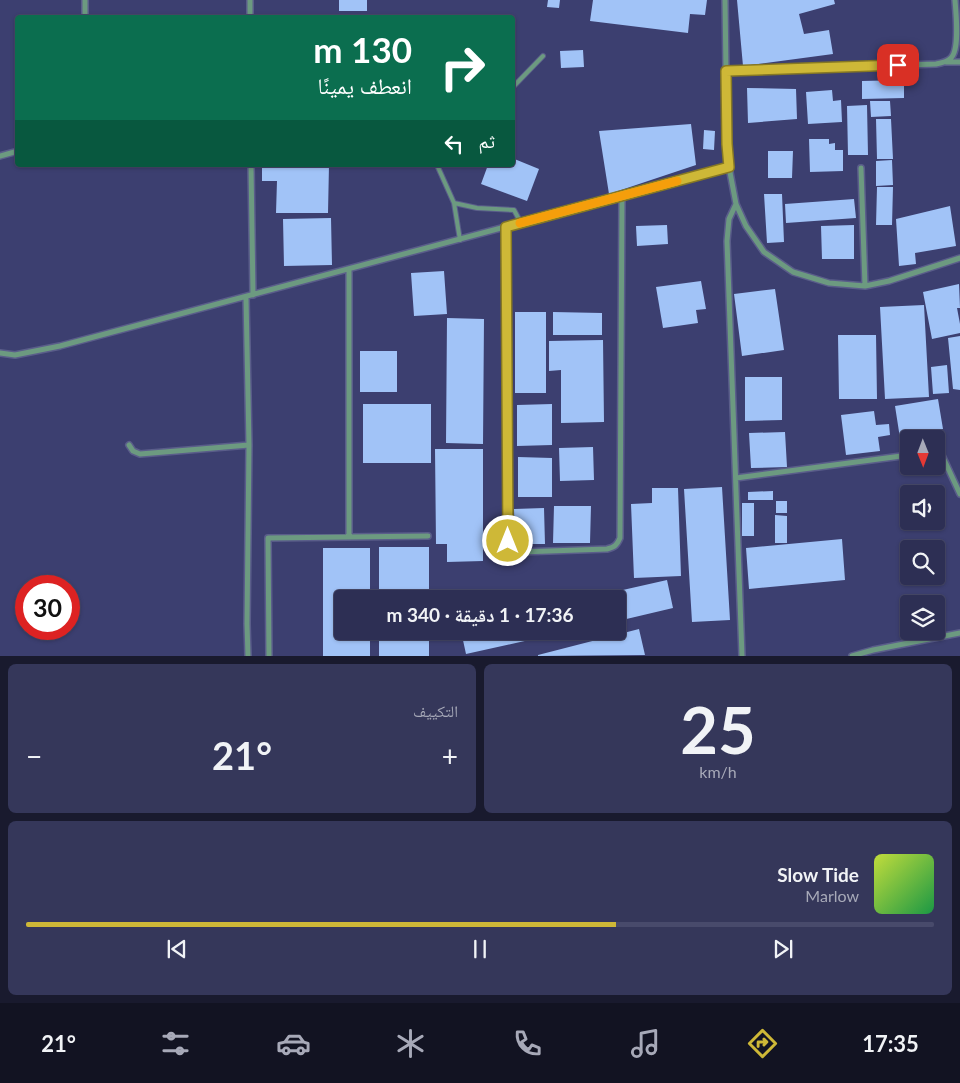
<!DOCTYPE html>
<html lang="ar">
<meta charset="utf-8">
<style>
body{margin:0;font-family:Lato,"Noto Naskh Arabic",sans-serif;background:#35375a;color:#f1f3f6;direction:rtl;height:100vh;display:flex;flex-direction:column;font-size:19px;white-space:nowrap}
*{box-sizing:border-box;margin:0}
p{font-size:16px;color:#a7a9b8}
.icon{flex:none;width:28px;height:28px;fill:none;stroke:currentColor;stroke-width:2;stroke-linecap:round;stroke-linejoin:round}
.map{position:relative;height:656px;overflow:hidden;direction:ltr}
.details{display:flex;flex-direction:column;gap:8px;padding:8px;background:#191a2e;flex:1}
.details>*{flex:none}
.banner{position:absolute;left:15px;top:15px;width:500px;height:152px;border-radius:5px;box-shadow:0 1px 4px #0004,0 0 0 1px #484a6b;direction:rtl;background:#0b6e4f;color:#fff;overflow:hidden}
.needle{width:32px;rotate:179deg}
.buttons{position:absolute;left:900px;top:430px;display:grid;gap:10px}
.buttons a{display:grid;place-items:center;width:45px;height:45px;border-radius:5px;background:#2d2f54;box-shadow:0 1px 4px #0004,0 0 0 1px #484a6b;font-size:25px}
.speed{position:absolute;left:15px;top:575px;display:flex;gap:10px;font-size:25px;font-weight:700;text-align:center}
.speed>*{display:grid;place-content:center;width:65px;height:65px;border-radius:50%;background:#2d2f54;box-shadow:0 1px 4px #0004,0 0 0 1px #484a6b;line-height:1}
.speed .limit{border:8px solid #d22;background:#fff;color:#111}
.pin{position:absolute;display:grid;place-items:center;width:42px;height:42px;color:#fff;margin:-21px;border-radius:10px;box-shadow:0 2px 8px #0006}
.me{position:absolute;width:55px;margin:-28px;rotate:0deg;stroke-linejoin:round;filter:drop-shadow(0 0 4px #0008)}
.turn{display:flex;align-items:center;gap:18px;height:105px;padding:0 20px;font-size:22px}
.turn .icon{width:65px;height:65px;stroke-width:2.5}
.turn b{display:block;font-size:35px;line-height:42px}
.then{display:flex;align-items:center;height:48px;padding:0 20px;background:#0003;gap:10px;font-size:19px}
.big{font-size:38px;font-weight:700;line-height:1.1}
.details .tile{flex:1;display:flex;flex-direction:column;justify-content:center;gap:8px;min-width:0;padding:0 18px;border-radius:8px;background:#35375a}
.details .dial{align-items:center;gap:0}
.dial b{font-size:65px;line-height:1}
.song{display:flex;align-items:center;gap:15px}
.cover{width:60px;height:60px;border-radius:8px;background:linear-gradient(135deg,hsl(70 70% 55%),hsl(140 70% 35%))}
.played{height:5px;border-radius:2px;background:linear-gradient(90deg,#ceb837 65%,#484a6b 65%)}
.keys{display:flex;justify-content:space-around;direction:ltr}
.heat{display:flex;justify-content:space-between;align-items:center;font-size:28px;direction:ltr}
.details .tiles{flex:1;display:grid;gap:8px;grid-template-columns:1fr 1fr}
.tile:last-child{grid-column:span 2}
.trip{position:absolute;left:334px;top:590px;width:292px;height:50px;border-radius:5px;background:#2d2f54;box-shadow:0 1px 4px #0004,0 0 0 1px #484a6b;font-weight:700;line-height:50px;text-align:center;direction:rtl}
.tabs{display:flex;height:80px;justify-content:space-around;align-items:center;background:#121322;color:#a7a9b8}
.tabs .icon{width:35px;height:35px}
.tabs .active{color:#ceb837}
.tabs b{font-size:22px;color:#f1f3f6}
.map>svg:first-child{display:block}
.building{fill:#a1c3f7}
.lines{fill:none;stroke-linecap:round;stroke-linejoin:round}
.lane-casing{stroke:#5a5d8a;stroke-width:6}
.street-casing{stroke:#5a5d8a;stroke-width:8}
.lane{stroke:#6c9a80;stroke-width:4}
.street{stroke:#6c9a80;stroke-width:5}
.route-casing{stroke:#867824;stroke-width:12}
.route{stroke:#ceb837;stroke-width:9}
.slow{stroke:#f59e0b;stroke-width:9}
</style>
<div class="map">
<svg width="960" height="656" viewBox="0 0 960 656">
<rect width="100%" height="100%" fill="#3c3f70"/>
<path class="building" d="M339,0H367V11H339Z
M548,0H560L559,8L547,7Z
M593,0H707L705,15L690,14L688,33L590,21Z
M737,0H834L835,4L799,14L804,34L829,30L833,54L743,66Z
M583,50L584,67L561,68L560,51Z
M904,80V98L862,99V81Z
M747,88L796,89L797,119L748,123Z
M832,90L833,101L841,100L842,122L808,124L806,92Z
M870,101H890L891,116L871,117Z
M867,105L868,155H848L847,106Z
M876,119H891L893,159H877Z
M691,124L696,165L609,194L599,131Z
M704,130L715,131L714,150L703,149Z
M809,139H829V144L835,143V150H843V171L810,172Z
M768,151H793L792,178H768Z
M512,158L539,169L527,201L481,184L488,165H512Z
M892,160L893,185L876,186V161Z
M262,165H329L328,213H276L277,181H262Z
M877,187H893L892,225H876Z
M764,194H782L784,242L767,243Z
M854,199L856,218L786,223L785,204Z
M950,206L956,246L915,253L916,264L899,266L896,219Z
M331,218L332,265L284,266L283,219Z
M667,225L668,244L637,246L636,226Z
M854,225V259H822L821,226Z
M444,271L447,314L414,316L411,273Z
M701,281L706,309L696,310L698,323L663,328L656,287Z
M959,284L960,308H957L960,324V333L932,339L923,292Z
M775,289L784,350L742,356L734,294Z
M924,305L929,397L885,399L880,307Z
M515,312H546V393H515Z
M553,312L602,313V335H553Z
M447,318L484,319L483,444L446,443Z
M838,335H876L877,399H839Z
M960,336V390L953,389L948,338Z
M603,340L604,422L561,423V370L549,371V341Z
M360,351H397V392H360Z
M947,365L949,393L933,394L931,367Z
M745,377H782V420L745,421Z
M938,399L943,429L930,431L932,439H909V450L902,451L895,406Z
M363,404H431V463H363Z
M552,404V445L517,446V405Z
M874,411L876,425L889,424L890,435L878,437L880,451L846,455L841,415Z
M785,432L787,467L751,468L749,433Z
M593,447L594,480L560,481L559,448Z
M435,449H483V561L447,562V544H436Z
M518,457L552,458V497H518Z
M722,487L730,620L692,622L684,489Z
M652,488H678L681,576L634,578L631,504L652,503Z
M773,491V500H748V492Z
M776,501H787V513H776Z
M742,503H754V536H742Z
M554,506H591L590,543H553Z
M544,508L545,544H515L514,509Z
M775,515L787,516V543H775Z
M842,539L845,580L749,589L746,548Z
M379,547H429V599H379Z
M323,548H370V599H342V631H370V656H323Z
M667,580L673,608L618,621V599H583Z
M639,629L645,655L538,656V655Z
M379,631H429V656H379Z
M461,631H565V632L466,654Z"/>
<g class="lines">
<g class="lane-casing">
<path id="lane" d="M512,88L543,56
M437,165L454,203L477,208L514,210L521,223
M454,203L460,240"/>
</g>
<g class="street-casing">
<path id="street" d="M85,0V18
M250,0V18
M725,0L727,144L729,167L736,204L746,226L764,252L793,272L829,283L865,286L889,281L960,258
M946,62H960
M726,71L936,64C942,63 947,62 951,58C960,49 956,14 955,0
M0,156L18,151
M251,165L253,295
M861,168L865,286
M736,204L729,219L727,241L742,656
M506,227L507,541L514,551L520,552L607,549C615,547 617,545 620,538L622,196
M349,270V537
M246,297L249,445L247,624L248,656
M0,353L15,355L60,346L729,167
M129,445L133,451L140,454L249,445
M936,452L940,451L960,494
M736,478L909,455
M269,656L268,538L428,536
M852,656L873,650L960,633"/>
</g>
<use href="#lane" class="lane"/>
<use href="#street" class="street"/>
</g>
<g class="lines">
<g class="route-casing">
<path id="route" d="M508,541L506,227L729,167L727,144L726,71L898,65"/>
</g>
<use href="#route" class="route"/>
<path class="slow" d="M520,223L677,181"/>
</g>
</svg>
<div class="buttons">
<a><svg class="needle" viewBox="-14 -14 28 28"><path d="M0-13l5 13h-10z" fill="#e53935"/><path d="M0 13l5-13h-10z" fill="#a7a9b8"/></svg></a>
<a><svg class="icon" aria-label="sound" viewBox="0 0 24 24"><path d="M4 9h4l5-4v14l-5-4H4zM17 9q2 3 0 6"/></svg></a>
<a><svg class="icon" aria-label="search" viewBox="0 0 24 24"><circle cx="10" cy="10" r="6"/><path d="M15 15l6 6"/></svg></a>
<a><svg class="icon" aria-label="layers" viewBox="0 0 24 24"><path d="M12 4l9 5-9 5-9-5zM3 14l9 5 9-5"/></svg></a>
</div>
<div class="speed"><div class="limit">30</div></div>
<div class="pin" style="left:898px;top:65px;background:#d93025"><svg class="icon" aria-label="arrive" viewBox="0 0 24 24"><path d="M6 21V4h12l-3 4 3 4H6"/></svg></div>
<svg class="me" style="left:508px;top:541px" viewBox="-20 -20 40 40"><circle r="17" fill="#ceb837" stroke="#fff" stroke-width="3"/><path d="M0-11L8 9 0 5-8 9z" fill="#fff"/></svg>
<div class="trip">17:36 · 1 دقيقة · 340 m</div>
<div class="banner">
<div class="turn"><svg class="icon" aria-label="right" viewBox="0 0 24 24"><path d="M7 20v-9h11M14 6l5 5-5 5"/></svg><div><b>130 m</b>انعطف يمينًا</div></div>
<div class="then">ثم<svg class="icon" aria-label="left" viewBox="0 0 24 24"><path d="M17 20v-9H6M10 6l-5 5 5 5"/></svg></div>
</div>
</div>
<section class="details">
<div class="tiles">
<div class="tile dial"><b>25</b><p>km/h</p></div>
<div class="tile"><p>التكييف</p>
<div class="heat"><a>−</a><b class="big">21°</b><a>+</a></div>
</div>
<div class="tile">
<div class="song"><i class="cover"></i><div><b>Slow Tide</b><p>Marlow</p></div></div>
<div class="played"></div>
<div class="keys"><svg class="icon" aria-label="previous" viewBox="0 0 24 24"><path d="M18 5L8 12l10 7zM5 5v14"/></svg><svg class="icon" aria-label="pause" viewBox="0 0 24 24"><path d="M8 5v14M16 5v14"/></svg><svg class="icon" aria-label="next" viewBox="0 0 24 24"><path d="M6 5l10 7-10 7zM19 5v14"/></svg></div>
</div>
</div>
</section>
<nav class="tabs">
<b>17:35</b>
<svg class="icon active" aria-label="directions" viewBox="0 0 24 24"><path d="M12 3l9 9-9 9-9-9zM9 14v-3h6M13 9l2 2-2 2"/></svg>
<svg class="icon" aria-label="music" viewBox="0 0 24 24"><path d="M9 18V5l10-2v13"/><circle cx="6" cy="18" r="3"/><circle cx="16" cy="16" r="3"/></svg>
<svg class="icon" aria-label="phone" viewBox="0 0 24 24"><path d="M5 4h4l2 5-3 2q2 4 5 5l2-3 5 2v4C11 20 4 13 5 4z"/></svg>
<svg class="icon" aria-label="climate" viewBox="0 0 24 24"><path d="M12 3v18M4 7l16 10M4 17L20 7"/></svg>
<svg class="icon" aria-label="car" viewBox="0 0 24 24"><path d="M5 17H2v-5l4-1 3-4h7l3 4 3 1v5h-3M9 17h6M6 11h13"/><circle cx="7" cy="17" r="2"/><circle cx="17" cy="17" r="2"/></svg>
<svg class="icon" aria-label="filters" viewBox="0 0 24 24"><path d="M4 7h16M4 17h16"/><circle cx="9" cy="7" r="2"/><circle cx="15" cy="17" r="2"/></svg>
<b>21°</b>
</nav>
